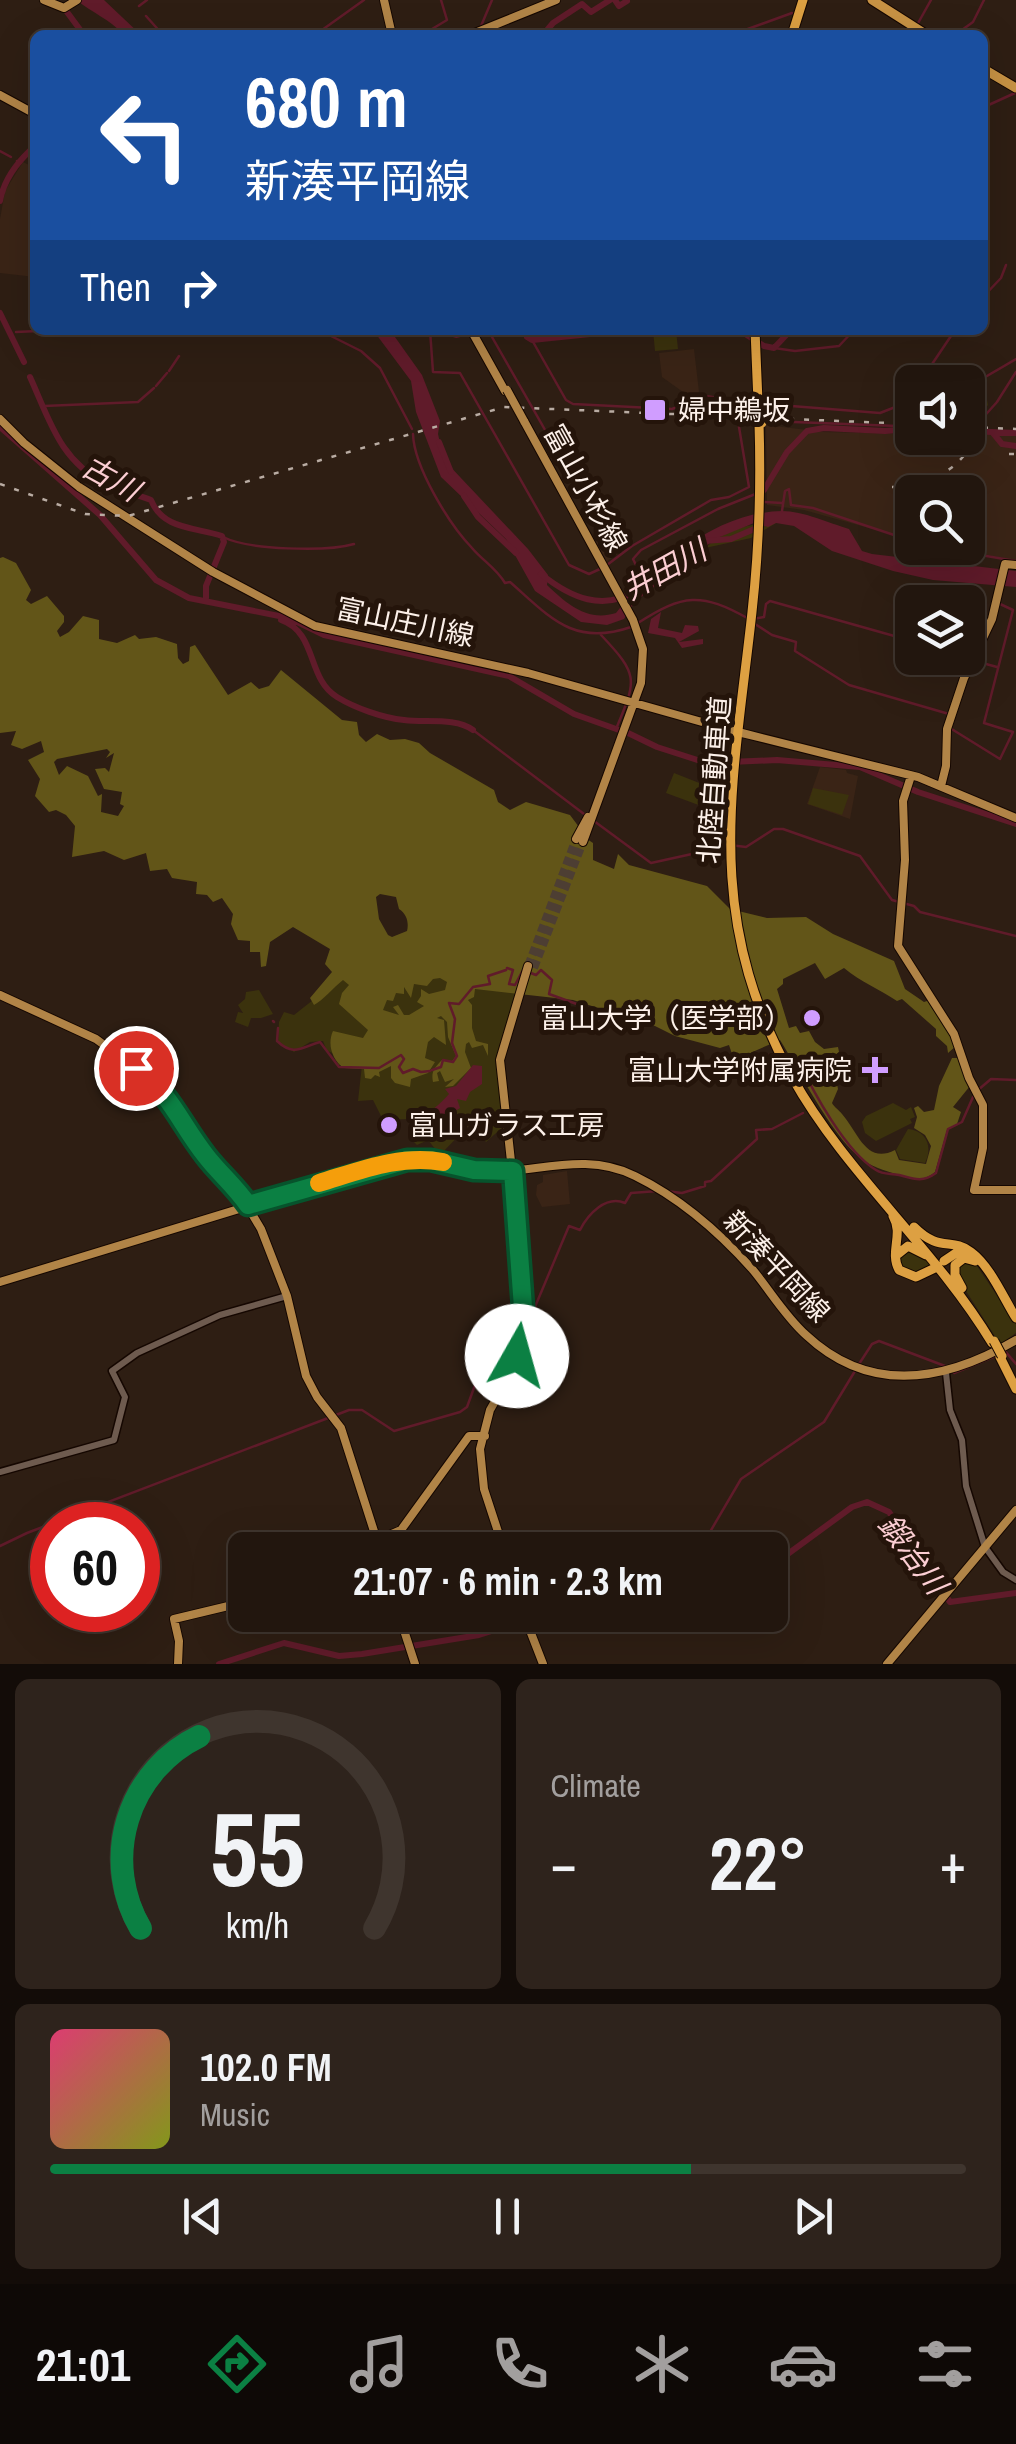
<!DOCTYPE html>
<meta charset="utf-8">
<style>
body{margin:0;font-family:"Archivo Narrow","Noto Sans JP",sans-serif;background:#2e231c;color:#f1f3f6;height:100vh;display:flex;flex-direction:column;font-size:38px;white-space:nowrap}
*{box-sizing:border-box;margin:0}
p{font-size:32px;color:#a29f9e}
.icon{flex:none;width:55px;height:55px;fill:none;stroke:currentColor;stroke-width:2;stroke-linecap:round;stroke-linejoin:round}
.map{position:relative;height:1664px;overflow:hidden}
.sheet{display:flex;flex-direction:column;gap:15px;padding:15px;background:#130c08;flex:1}
.sheet>*{flex:none}
.hud{position:absolute;left:30px;top:30px;width:958px;height:305px;border-radius:15px;box-shadow:0 10px 40px #0002,0 0 0 2px #3f352e;background:#1a4fa0;color:#fff;overflow:hidden}
.controls{position:absolute;left:895px;top:365px;display:grid;gap:20px}
.controls a{display:grid;place-items:center;width:90px;height:90px;border-radius:15px;background:#22160e;box-shadow:0 10px 40px #0002,0 0 0 2px #3f352e;font-size:50px}
.speed{position:absolute;left:30px;top:1502px;display:flex;gap:20px;font-size:50px;font-weight:700;text-align:center}
.speed>*{display:grid;place-content:center;width:130px;height:130px;border-radius:50%;background:#22160e;box-shadow:0 10px 40px #0002,0 0 0 2px #3f352e;line-height:1}
.speed .limit{border:15px solid #d22;background:#fff;color:#111}
.pin{position:absolute;display:grid;place-items:center;width:85px;height:85px;color:#fff;margin:-42px;border:5px solid #fff;border-radius:50%;box-shadow:0 2px 10px #0007}
.me{position:absolute;width:110px;margin:-55px;rotate:7deg;stroke-linejoin:round;filter:drop-shadow(0 0 8px #0008)}
.turn{display:flex;align-items:center;gap:35px;height:210px;padding:0 50px;font-size:45px}
.turn .icon{width:130px;height:130px;stroke-width:2.5}
.turn b{display:block;font-size:70px;line-height:85px}
.then{display:flex;align-items:center;height:95px;padding:0 50px;background:#0003;gap:20px;font-size:38px}
.big{font-size:75px;font-weight:700;line-height:1.1}
.sheet .card{flex:1;display:flex;flex-direction:column;justify-content:center;gap:15px;min-width:0;padding:0 35px;border-radius:15px;background:#2e231c}
.sheet .dial{align-items:center;gap:0}
.dial svg{height:260px;overflow:visible;fill:none;stroke:#3f352e;stroke-width:7;stroke-linecap:round;text-anchor:middle}
.dial text{fill:#f1f3f6;stroke:none}
.song{display:flex;align-items:center;gap:30px}
.cover{width:120px;height:120px;border-radius:15px;background:linear-gradient(135deg,hsl(340 70% 55%),hsl(70 70% 35%))}
.played{height:10px;border-radius:5px;background:linear-gradient(90deg,#0b8043 70%,#3f352e 70%)}
.keys{display:flex;justify-content:space-around;direction:ltr}
.heat{display:flex;justify-content:space-between;align-items:center;font-size:55px;direction:ltr}
.sheet .tiles{flex:1;display:grid;gap:15px;grid-template-columns:1fr 1fr}
.card:last-child{grid-column:span 2}
.trip{position:absolute;left:228px;top:1532px;width:560px;height:100px;border-radius:15px;background:#22160e;box-shadow:0 10px 40px #0002,0 0 0 2px #3f352e;font-weight:700;line-height:100px;text-align:center}
.tab-bar{display:flex;height:160px;justify-content:space-around;align-items:center;background:#0e0906;color:#a29f9e}
.tab-bar .icon{width:70px;height:70px}
.tab-bar .on{color:#0b8043}
.tab-bar b{font-size:45px;color:#f1f3f6}
.map>svg:first-child{display:block}
.built{fill:#3a2416}
.green{fill:#3b320d}
.forest{fill:#625518;fill-rule:evenodd}
.water{fill:#601b2a}
.lines{fill:none;stroke-linecap:round;stroke-linejoin:round}
.stream{stroke:#601b2a;stroke-width:2.5}
.river{stroke:#601b2a;stroke-width:6}
.primary-tunnel{stroke:#4d3e33;stroke-width:8;stroke-dasharray:8 4;stroke-linecap:butt}
.secondary-casing{stroke:#150701;stroke-width:9}
.primary-casing{stroke:#150701;stroke-width:10}
.trunk-casing{stroke:#150701;stroke-width:11}
.motorway-casing{stroke:#150701;stroke-width:11}
.secondary{stroke:#6e5b4f;stroke-width:6}
.primary{stroke:#b18447;stroke-width:8}
.trunk{stroke:#c79244;stroke-width:9}
.motorway{stroke:#dda042;stroke-width:9}
.rail{stroke:#b9aca3;stroke-width:2.5;stroke-dasharray:5 10;stroke-linecap:butt}
.primary-bridge-casing{stroke:#150701;stroke-width:10;stroke-linecap:butt}
.motorway-bridge-casing{stroke:#150701;stroke-width:11;stroke-linecap:butt}
.primary-bridge{stroke:#b18447;stroke-width:8}
.motorway-bridge{stroke:#dda042;stroke-width:9}
.route-casing{stroke:#07532c;stroke-width:25}
.route{stroke:#0b8043;stroke-width:18}
.slow{stroke:#f59e0b;stroke-width:18}
.poi-dot{fill:#d09dff;stroke:#24140a;stroke-width:4}
.labels{text-anchor:middle;dominant-baseline:central;stroke-width:10;stroke-linejoin:round;paint-order:stroke}
.poi-label{font-size:28px;fill:#fcf0e9;stroke:#24140a;text-anchor:start}
.street-label{font-size:28px;fill:#fcf0e9;stroke:#24140a}
.water-label{font-size:30px;font-style:italic;fill:#fcced3;stroke:#24140a}
</style>
<div class="map">
<svg width="1016" height="1664" viewBox="0 0 1016 1664">
<rect width="100%" height="100%" fill="#2e1e13"/>
<path class="built" d="M23,162L35,168V277L0,273V219L5,191Z
M694,349L699,392L696,394L683,392L662,377L659,353Z
M766,425L824,432L912,434V438L1016,433V560L944,548H968V492H912V540L804,510L767,505Z
M617,533L626,548L606,562L593,542Z
M820,767L846,770L847,773L858,776L850,819L807,804Z
M567,1171L570,1204L542,1207L536,1195L537,1185L543,1182V1175Z"/>
<path class="green" d="M653,330H676L678,349L655,351Z
M978,388L986,395L988,405L975,421H968V390Z
M776,523L751,538L705,548C725,529 750,523 776,523Z
M674,773L712,788L704,807L666,793Z
M813,788L849,795L842,815L808,804Z
M340,962L523,967L497,1057L504,1126L486,1142L471,1123L440,1155L428,1140L417,1145L413,1141L410,1119L383,1120L373,1100L358,1101L362,1065H338L335,1054L327,1051L323,1041L310,1042L294,1052L278,1042L279,1022L284,1012L294,1015L313,1000Z
M259,990L273,1014L261,1018H251L248,1027L235,1022L238,1012L243,1013L238,1005L245,999L246,992Z
M893,1103L906,1110L911,1107L915,1117L910,1119L912,1123L876,1141L865,1133L862,1122L866,1116Z
M908,1129C927,1131 933,1147 925,1163L900,1159L896,1150Z
M913,1248L933,1265L917,1274L902,1268L899,1255Z
M959,1262H973L977,1266L1016,1324V1333L1000,1344L957,1277Z"/>
<path class="forest" d="M3,557L16,563L31,590L26,600L31,604L47,596L64,616V622L57,631L60,637L69,632L83,616L99,620V639L117,643L135,635L139,639L156,637L177,644L178,658L183,664L189,661L190,647L195,645L228,695L251,682L259,689L269,686L281,670L342,720L357,722L359,735L366,742L377,734L390,740L405,739L419,743L430,753L494,790L498,802L510,810L526,802L570,815L579,827L573,838L584,845L587,839L593,843V860L614,869L618,854L629,865L707,886L730,909L767,918L806,917L833,934L894,961L905,989L924,1002L930,1000L956,1046L948,1053L947,1046L936,1036V1029L902,999L897,1001C879,989 861,982 844,968L825,979L815,963L783,979V984L777,989L789,1028L796,1026L800,1033L809,1031L815,1042L824,1049L838,1047L839,1052L831,1058L820,1056L812,1063L819,1065V1073L825,1075L828,1069L834,1070L838,1089L832,1103C834,1107 839,1110 842,1114C858,1132 866,1165 895,1150L899,1160L926,1164L931,1146L925,1135L914,1128L917,1117L914,1108L918,1106L924,1112L934,1110L939,1086L952,1058H959L970,1086L953,1107L961,1112L957,1124L947,1130L935,1172C923,1182 914,1179 899,1175C884,1170 870,1167 858,1156C830,1132 800,1072 780,1040L734,1060L729,1045L720,1048L675,1036L655,1026L573,1000L475,989L474,997L468,1000L472,1005V1028L476,1041L488,1044V1056L483,1045L472,1048L469,1042L466,1044L465,1052L471,1068L453,1086L445,1087L454,1079L445,1082L440,1071L437,1073L439,1081L433,1082C431,1072 434,1068 442,1060L452,1061L456,1056L448,1037L447,1022L441,1016L437,1018L444,1020L446,1045L434,1037L428,1042L425,1058L435,1062L428,1073L411,1079L410,1087L395,1083L391,1078V1066L379,1072L380,1077L375,1075L371,1079L365,1078L364,1069L344,1068C332,1060 327,1044 333,1031L363,1038L368,1030L339,1004L342,993L349,985L343,980C334,987 322,1001 314,1005L310,998L332,972L325,964L330,949L293,927L270,942L266,966L261,967L260,952H250V941L238,940L231,924L233,914L222,898L213,902L207,895L196,894L197,882L172,878L167,869L150,871L146,853L124,860L104,851L72,857L75,826L66,815L56,810L49,812L35,796L40,779L28,760L44,752L41,741L22,749L11,745L16,731L0,733V558ZM107,749L110,752L106,758L114,753L109,772L105,768L95,769L104,789L122,792L120,804L124,806L118,816L101,812L102,794L98,796L88,776L67,766L59,775L54,762L57,759ZM380,894L396,897L399,909C407,914 409,923 407,931L392,937L388,935L379,919L376,897ZM440,978L447,982L445,990L429,994L421,989V996L417,1002L424,1006L409,1015H404L398,1005L393,1007L399,1015L383,1010L387,1000L393,1001L396,993L404,994V987L411,998L414,984L427,986L433,979Z"/>
<path class="water" d="M76,0H104L141,35H124C109,19 93,13 76,0Z
M373,330H390L422,375L440,421L438,434L444,460L528,549L548,575L547,585C567,604 587,622 616,613C655,563 718,512 782,511C803,511 829,523 849,529L862,551L872,554L1016,571V587L933,580L893,571L832,551L794,526L776,523L768,527L754,523L715,539L635,602L624,619L607,625L581,622L535,591L506,539L441,477L416,412L411,381Z
M661,612L658,628L682,633L685,625L698,626L699,631L679,642L703,639V644L682,648L675,638L648,633L651,619Z
M473,1065L482,1066V1084L470,1092L466,1101L457,1099L460,1108L442,1119L440,1129L419,1140L414,1132L415,1117C430,1114 439,1105 449,1094L445,1089L456,1086Z"/>
<g class="lines">
<path class="stream" d="M139,6L147,0
M146,16L163,35
M917,25L931,0
M481,26L492,0
M315,35L364,0
M422,35L447,20L441,0
M731,35L792,13
M955,35L973,22L984,0
M982,108L1015,93
M0,151L11,157
M17,161L18,162
M982,298L1001,278L1006,265
M319,330L361,351L380,368L412,429
M430,330L433,372L460,373L569,565L589,574L600,569
M488,330L585,500
M54,331L105,334L109,330
M16,332L38,331
M10,335L12,334
M580,336L622,333
M532,340L566,400L573,404L672,409L705,396L754,403
M774,348L795,351L839,346L854,330
M169,371L179,356
M920,382L955,330
M156,386L167,373
M968,387L1016,359
M766,404L880,413L903,404L912,393
M44,406L138,402L154,388
M768,421L897,426L912,419
M971,431L997,402L1016,372
M413,434C414,467 449,524 472,548C483,561 496,568 505,583L510,582C550,617 573,647 631,627
M765,502L782,503
M782,511L785,491L789,489L791,505L813,508L912,541
M223,537C249,550 326,552 354,544
M939,548L1016,561
M607,565L632,546L711,500L729,497L749,487L739,427L744,421L755,420
M644,581L633,559L641,550L718,509L758,493
M753,619L764,617L766,604L770,601L912,641
M638,623C683,594 701,592 749,619
M755,624L772,635L796,642L795,651L849,685L949,714
M601,635C639,675 637,679 616,729
M953,658L956,664L967,667
M975,661L997,667
M950,728L1000,759L1013,732L984,723L1013,610L1000,604
M473,730L588,817
M594,821L651,863L701,852L722,844L746,847L774,829H783L860,856L892,900L914,906L920,912L1016,936
M507,968L513,970L509,984L515,985L523,970L536,975L541,970L552,980L549,994L585,1007
M273,1021L274,1022
M278,1028L277,1041C294,1057 302,1047 320,1042L339,1067L379,1068L401,1055L404,1059L399,1067L403,1073L413,1069L421,1072L430,1071
M769,1055L770,1059L780,1062
M788,1060L799,1061C813,1092 846,1152 876,1170C883,1175 891,1173 899,1175C914,1179 922,1183 936,1173L948,1129L962,1122L973,1097
M432,1070L441,1067L443,1060L453,1062L457,1056L452,1043L455,1019L449,1003L459,1004L473,987L490,984L488,976L506,970
M978,1090L991,1079L1016,1080
M666,1191L682,1193L705,1186V1182L711,1181L757,1139L756,1130L772,1129L803,1113
M526,1322L532,1314L569,1226L580,1230C588,1214 606,1195 625,1203L631,1193L658,1191
M1005,1351L1016,1364
M859,1364L872,1344L879,1341L945,1366
M952,1369L954,1373L998,1355
M0,1546L27,1533L349,1410H362L394,1431L460,1412L467,1407L478,1377L520,1328
M700,1549L741,1479L824,1422L855,1371"/>
<path class="river" d="M615,0L619,6L627,1
M67,12L84,35
M543,35L553,23L582,4L591,12L610,0
M0,201C4,178 18,161 35,146
M0,313L24,362
M440,330L456,335L468,332
M739,330L764,346L774,348L791,330
M527,337L532,340L629,330
M30,377C50,421 60,461 106,484C121,491 136,494 151,500C163,530 195,527 222,536L224,542L206,586V598
M0,427L100,515L156,580L189,598L289,618L324,635L509,676L574,714L619,730
M968,431L1016,433
M993,433L1002,444L1016,446
M439,442L451,472
M764,490L787,452L807,431L824,428L885,431L912,429
M464,496L478,517L516,553
M704,541L731,539L759,527
M541,574C571,598 603,612 638,590
M281,620C318,633 306,678 337,697C355,708 383,718 404,720C426,723 455,717 473,730
M626,732L657,747L707,763L777,760L860,767L918,792L1016,824
M698,1550H713
M770,1567L852,1507L867,1502L889,1512L950,1602L1016,1593
M219,1664L284,1643L339,1656L362,1654L479,1635L542,1615"/>
<path class="primary-tunnel" d="M528,966L576,839
M534,968L583,842"/>
<g class="secondary-casing">
<path id="secondary" d="M946,1373L950,1410L962,1440L966,1486L985,1547L1003,1572L1016,1580
M0,1472L114,1440L125,1397L112,1371L137,1353L220,1315L287,1296"/>
</g>
<g class="primary-casing">
<path id="primary" d="M44,0L64,8L77,0
M384,0L392,35
M470,35L556,0
M0,95L35,114
M471,330L505,391
M0,419L24,443L79,487L213,572L315,626L528,673L734,731
M524,421L633,620L643,649L641,683L583,842
M742,733L918,777L1016,818
M911,776L903,801L905,860L898,946L954,1034L969,1078L983,1105V1148L974,1190H1016
M941,786L946,766L947,729L964,678L992,619L1005,564L1016,565
M576,839L588,817
M0,995L96,1039L153,1081L171,1101L206,1157L239,1192L261,1229L287,1296L306,1376L317,1397L341,1428L380,1550
M0,1282L396,1161C429,1156 454,1171 486,1172C537,1173 585,1151 635,1176C680,1198 720,1233 753,1270C771,1292 785,1316 806,1335C871,1396 946,1381 1016,1340
M355,1550L401,1530L469,1436H485
M504,1550L484,1489L480,1449L490,1410L510,1375L524,1331L519,1235L500,1060L528,966
M399,1615L415,1664
M524,1615L543,1664
M178,1664L179,1641L174,1619L245,1602
M887,1664L1016,1510"/>
</g>
<g class="trunk-casing">
<path id="trunk" d="M872,0L927,35
M982,68L1016,88"/>
</g>
<g class="motorway-casing">
<path id="motorway" d="M792,35L803,0
M755,330L758,402
M759,423C761,486 759,549 752,612C733,786 701,913 792,1077C846,1174 934,1247 992,1343
M893,1216C904,1235 889,1251 899,1270L916,1277L935,1268
M914,1227C940,1253 951,1237 971,1252C990,1266 1003,1297 1016,1318
M898,1254L908,1246L926,1255
M944,1261L956,1253H968
M962,1288L955,1275V1265L964,1258L975,1261
M1000,1357L1016,1389"/>
</g>
<use href="#secondary" class="secondary"/>
<use href="#primary" class="primary"/>
<use href="#trunk" class="trunk"/>
<use href="#motorway" class="motorway"/>
<path class="rail" d="M968,427L1016,429
M1009,454H1016
M0,484L85,514L128,516L504,407L912,424
M892,487C916,486 943,478 960,460C971,448 974,440 991,436"/>
<g class="primary-bridge-casing">
<path id="primary-bridge" d="M507,390L524,421"/>
</g>
<g class="motorway-bridge-casing">
<path id="motorway-bridge" d="M762,401V423
M994,1341L1002,1356"/>
</g>
<use href="#primary-bridge" class="primary-bridge"/>
<use href="#motorway-bridge" class="motorway-bridge"/>
</g>
<g class="lines">
<g class="route-casing">
<path id="route" d="M136,1068C171,1094 180,1123 206,1156C219,1173 235,1186 248,1205L407,1160H431L474,1170L513,1171L524,1321L517,1356"/>
</g>
<use href="#route" class="route"/>
<path class="slow" d="M319,1183C359,1171 400,1154 443,1162"/>
</g>
<g class="poi-dot">
<rect x="643" y="398" width="24" height="24" rx="5"/>
<circle cx="812" cy="1018" r="10"/>
<path d="M870 1055h10v10h10v10h-10v10h-10v-10h-10v-10h10z"/>
<circle cx="389" cy="1125" r="10"/>
</g>
<g class="labels">
<g class="poi-label">
<text x="678" y="410">婦中鵜坂</text>
<text x="792" y="1018" text-anchor="end">富山大学（医学部）</text>
<text x="852" y="1070" text-anchor="end">富山大学附属病院</text>
<text x="409" y="1125">富山ガラス工房</text>
</g>
<g class="street-label">
<text transform="translate(586 488) rotate(61)">富山小杉線</text>
<text transform="translate(405 622) rotate(12)">富山庄川線</text>
<text transform="translate(714 780) rotate(-86)">北陸自動車道</text>
<text transform="translate(777 1266) rotate(47)">新湊平岡線</text>
</g>
<g class="water-label">
<text transform="translate(111 478) rotate(29)">古川</text>
<text transform="translate(664 569) rotate(-29)">井田川</text>
<text transform="translate(913 1554) rotate(53)">鍛冶川</text>
</g>
</g>
</svg>
<div class="controls">
<a><svg class="icon" aria-label="sound" viewBox="0 0 24 24"><path d="M4 9h4l5-4v14l-5-4H4zM17 9q2 3 0 6"/></svg></a>
<a><svg class="icon" aria-label="search" viewBox="0 0 24 24"><circle cx="10" cy="10" r="6"/><path d="M15 15l6 6"/></svg></a>
<a><svg class="icon" aria-label="layers" viewBox="0 0 24 24"><path d="M12 4l9 5-9 5-9-5zM3 14l9 5 9-5"/></svg></a>
</div>
<div class="speed"><div class="limit">60</div></div>
<div class="pin" style="left:136px;top:1068px;background:#d93025"><svg class="icon" aria-label="arrive" viewBox="0 0 24 24"><path d="M6 21V4h12l-3 4 3 4H6"/></svg></div>
<svg class="me" style="left:517px;top:1356px" viewBox="-20 -20 40 40"><circle r="19" fill="#fff"/><path d="M0-13L10 11 0 6-10 11z" fill="#0b8043"/></svg>
<div class="trip">21:07 · 6 min · 2.3 km</div>
<div class="hud">
<div class="turn"><svg class="icon" aria-label="left" viewBox="0 0 24 24"><path d="M17 20v-9H6M10 6l-5 5 5 5"/></svg><div><b>680 m</b>新湊平岡線</div></div>
<div class="then">Then<svg class="icon" aria-label="right" viewBox="0 0 24 24"><path d="M7 20v-9h11M14 6l5 5-5 5"/></svg></div>
</div>
</div>
<section class="sheet">
<div class="tiles">
<div class="card dial"><svg viewBox="0 0 100 80">
<path d="M14 69A42 42 0 1 1 86 69"/>
<path d="M14 69A42 42 0 0 1 32 10" stroke="#0b8043"/>
<text x="50" y="56" font-size="32" font-weight="700">55</text>
<text x="50" y="72" font-size="11">km/h</text>
</svg></div>
<div class="card"><p>Climate</p>
<div class="heat"><a>−</a><b class="big">22°</b><a>+</a></div>
</div>
<div class="card">
<div class="song"><i class="cover"></i><div><b>102.0 FM</b><p>Music</p></div></div>
<div class="played"></div>
<div class="keys"><svg class="icon" aria-label="previous" viewBox="0 0 24 24"><path d="M18 5L8 12l10 7zM5 5v14"/></svg><svg class="icon" aria-label="pause" viewBox="0 0 24 24"><path d="M8 5v14M16 5v14"/></svg><svg class="icon" aria-label="next" viewBox="0 0 24 24"><path d="M6 5l10 7-10 7zM19 5v14"/></svg></div>
</div>
</div>
</section>
<nav class="tab-bar">
<b>21:01</b>
<svg class="icon on" aria-label="directions" viewBox="0 0 24 24"><path d="M12 3l9 9-9 9-9-9zM9 14v-3h6M13 9l2 2-2 2"/></svg>
<svg class="icon" aria-label="music" viewBox="0 0 24 24"><path d="M9 18V5l10-2v13"/><circle cx="6" cy="18" r="3"/><circle cx="16" cy="16" r="3"/></svg>
<svg class="icon" aria-label="phone" viewBox="0 0 24 24"><path d="M5 4h4l2 5-3 2q2 4 5 5l2-3 5 2v4C11 20 4 13 5 4z"/></svg>
<svg class="icon" aria-label="climate" viewBox="0 0 24 24"><path d="M12 3v18M4 7l16 10M4 17L20 7"/></svg>
<svg class="icon" aria-label="car" viewBox="0 0 24 24"><path d="M5 17H2v-5l4-1 3-4h7l3 4 3 1v5h-3M9 17h6M6 11h13"/><circle cx="7" cy="17" r="2"/><circle cx="17" cy="17" r="2"/></svg>
<svg class="icon" aria-label="filters" viewBox="0 0 24 24"><path d="M4 7h16M4 17h16"/><circle cx="9" cy="7" r="2"/><circle cx="15" cy="17" r="2"/></svg>
</nav>
